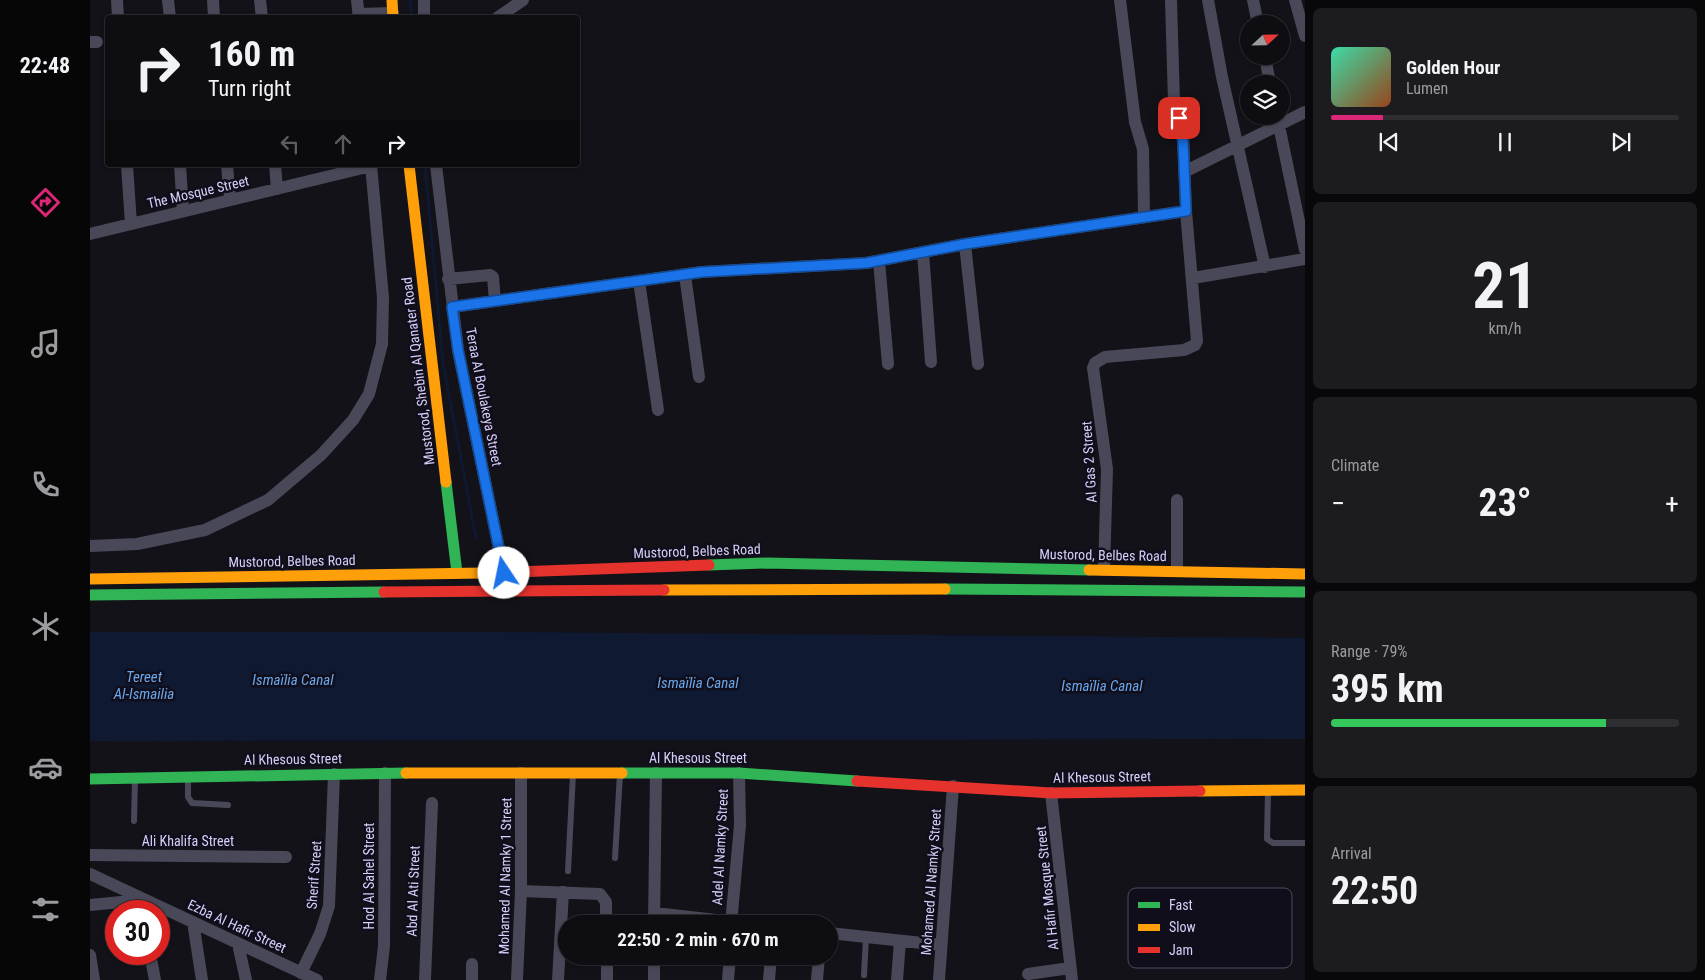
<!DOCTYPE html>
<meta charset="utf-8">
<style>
body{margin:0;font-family:"Roboto Condensed",sans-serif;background:#1c1c20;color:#f1f3f6;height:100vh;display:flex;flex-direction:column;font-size:19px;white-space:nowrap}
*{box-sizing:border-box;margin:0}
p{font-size:16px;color:#9b9c9f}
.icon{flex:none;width:28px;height:28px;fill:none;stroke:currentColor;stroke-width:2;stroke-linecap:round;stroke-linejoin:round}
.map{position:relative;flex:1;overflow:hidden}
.sheet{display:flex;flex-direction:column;gap:8px;padding:8px;background:#08080a;width:400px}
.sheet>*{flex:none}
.top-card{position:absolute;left:15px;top:15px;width:475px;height:152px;border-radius:5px;box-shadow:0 1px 4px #0004,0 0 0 1px #2e2e32;background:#0e0e12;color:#f1f3f6;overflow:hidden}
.needle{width:32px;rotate:68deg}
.fabs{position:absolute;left:1150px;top:15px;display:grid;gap:10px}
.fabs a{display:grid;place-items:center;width:50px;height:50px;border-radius:50%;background:#0e0e12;box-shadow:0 1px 4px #0004,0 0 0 1px #2e2e32;font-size:25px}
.speed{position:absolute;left:15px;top:900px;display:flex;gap:10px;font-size:25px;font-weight:700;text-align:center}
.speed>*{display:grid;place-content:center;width:65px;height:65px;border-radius:50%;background:#0e0e12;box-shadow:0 1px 4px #0004,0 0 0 1px #2e2e32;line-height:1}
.speed .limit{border:8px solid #d22;background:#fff;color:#111}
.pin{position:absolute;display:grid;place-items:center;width:42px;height:42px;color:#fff;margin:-21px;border-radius:10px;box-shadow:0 2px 8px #0006}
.me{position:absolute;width:55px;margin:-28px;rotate:349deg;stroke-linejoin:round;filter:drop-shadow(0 0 4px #0008)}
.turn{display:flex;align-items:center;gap:18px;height:105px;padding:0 20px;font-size:22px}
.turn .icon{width:65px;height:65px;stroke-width:2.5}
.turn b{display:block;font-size:35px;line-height:42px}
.lanes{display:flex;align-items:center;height:48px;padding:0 20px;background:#0003;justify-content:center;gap:25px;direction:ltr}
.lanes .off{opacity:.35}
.big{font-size:38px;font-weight:700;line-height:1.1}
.sheet .card{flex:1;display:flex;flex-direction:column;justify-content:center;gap:8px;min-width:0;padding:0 18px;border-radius:8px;background:#1c1c20}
.sheet .dial{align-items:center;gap:0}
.dial b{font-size:65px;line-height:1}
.song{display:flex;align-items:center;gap:15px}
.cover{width:60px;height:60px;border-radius:8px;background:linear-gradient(135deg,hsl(160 70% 55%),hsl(20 70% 35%))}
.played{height:5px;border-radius:2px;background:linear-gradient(90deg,#db2777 15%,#2e2e32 15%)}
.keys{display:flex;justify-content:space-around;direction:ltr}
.heat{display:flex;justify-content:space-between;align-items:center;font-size:28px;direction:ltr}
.charge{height:8px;border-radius:4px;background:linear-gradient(90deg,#34c759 79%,#2e2e32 0)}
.trip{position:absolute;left:468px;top:915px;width:280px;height:50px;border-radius:25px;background:#0e0e12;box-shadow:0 1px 4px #0004,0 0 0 1px #2e2e32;font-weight:700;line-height:50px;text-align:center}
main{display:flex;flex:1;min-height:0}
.tab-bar{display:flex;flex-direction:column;width:90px;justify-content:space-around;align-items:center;background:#060607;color:#9b9c9f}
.tab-bar .icon{width:35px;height:35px}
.tab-bar .current{color:#db2777}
.tab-bar b{font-size:22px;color:#f1f3f6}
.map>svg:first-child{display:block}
.water{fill:#0f1931}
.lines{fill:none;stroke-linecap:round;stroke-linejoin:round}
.stream{stroke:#0f1931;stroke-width:3}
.lane{stroke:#494858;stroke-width:6}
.street{stroke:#494858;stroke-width:12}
.fast{stroke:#30b455;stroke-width:11}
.slow{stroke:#ff9f0a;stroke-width:11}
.jam{stroke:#e5322d;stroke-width:11}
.route-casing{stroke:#114b97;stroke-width:12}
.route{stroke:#1a73e8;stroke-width:9}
.labels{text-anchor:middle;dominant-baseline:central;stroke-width:5;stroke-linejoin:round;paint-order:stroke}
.street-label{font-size:14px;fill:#d7cff8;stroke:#110e1c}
.water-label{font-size:15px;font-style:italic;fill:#6ba7eb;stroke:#110e1c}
.key{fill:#110e1c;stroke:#4c485e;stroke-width:1}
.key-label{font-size:14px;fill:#d7cff8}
</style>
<main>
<nav class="tab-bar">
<b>22:48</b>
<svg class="icon current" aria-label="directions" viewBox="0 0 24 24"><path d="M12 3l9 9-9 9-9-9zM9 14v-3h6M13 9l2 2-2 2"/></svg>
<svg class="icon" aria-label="music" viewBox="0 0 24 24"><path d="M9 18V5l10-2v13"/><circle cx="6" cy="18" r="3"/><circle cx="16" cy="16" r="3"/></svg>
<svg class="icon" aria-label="phone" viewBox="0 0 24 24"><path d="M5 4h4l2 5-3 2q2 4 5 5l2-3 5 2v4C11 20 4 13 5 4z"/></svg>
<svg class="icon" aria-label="climate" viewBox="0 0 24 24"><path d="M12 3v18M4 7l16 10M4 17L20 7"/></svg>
<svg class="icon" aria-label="car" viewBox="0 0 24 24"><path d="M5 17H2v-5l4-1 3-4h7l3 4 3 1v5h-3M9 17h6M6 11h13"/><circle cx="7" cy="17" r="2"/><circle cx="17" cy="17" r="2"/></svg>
<svg class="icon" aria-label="filters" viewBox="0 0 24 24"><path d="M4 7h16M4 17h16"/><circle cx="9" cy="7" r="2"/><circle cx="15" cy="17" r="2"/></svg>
</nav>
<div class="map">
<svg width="1215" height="980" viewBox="0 0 1215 980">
<rect width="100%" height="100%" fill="#131218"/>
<path class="water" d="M0,632H418L1215,638V739L0,741Z"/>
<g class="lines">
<path class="stream" d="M320,0L322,18
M335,165L353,363L386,538"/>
<path class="lane" d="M98,779V797L102,803L138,805
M1178,791L1177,839L1183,843H1215
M44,821L45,780
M525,858L530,774
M478,871L483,774
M774,975L776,937"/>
<path class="street" d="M27,0L28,18
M78,0L80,18
M123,0L124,18
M170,0L172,18
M267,0L269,18
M334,0V18
M1030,0L1045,122L1053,149L1054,216
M1118,0L1132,77L1175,267
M1163,0L1168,24
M1205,0L1215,36
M268,14L303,13
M407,18L433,0
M0,42H7
M1175,56L1180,84
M1187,116L1215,250
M37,165L41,224
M90,165L93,211
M137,165L140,200
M185,165L187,189
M346,165L368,350L414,573
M1094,172L1215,112
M0,234L281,166
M875,244L888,364
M833,252L841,362
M789,261L798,364
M595,275L609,377
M1103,278L1215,259
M358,279L400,275L403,277L405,301
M549,281L568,410
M362,307L612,272L776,263L875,244L1096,211
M1087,500V571
M0,546L47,544L115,530L178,500L231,455L263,420L279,394L292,344L293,298L281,165
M1014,570L1017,469L1003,368L1005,363L1015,357L1094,350L1105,345L1107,341L1096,211L1093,134L1084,102L1081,0
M961,793L982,980
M0,855L196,857
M0,874L227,980
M431,891L510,894L516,902V924
M0,905L52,900
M565,913L661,924
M103,922L112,980
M564,924L566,773
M641,924L650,825L649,773
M739,933L851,945
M148,944L156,980
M60,954L65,980
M0,955L4,980
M517,956V980
M211,973L230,934L239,906L244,774
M938,974L980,968
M290,980L294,946L295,773
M335,980L342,803
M382,980V964
M427,980L431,891V773
M468,980L473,892
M564,980V956
M638,980L640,956
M679,980L681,956
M727,980L729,956
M807,980L810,941
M849,980L863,786"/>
<path class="fast" d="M356,482L367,573
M619,565L677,563L999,570
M855,589L1215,592
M0,595L294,592
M532,773H649L767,781
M0,779L316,773"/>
<path class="slow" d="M302,0L303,18
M319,165L356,482
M999,570L1215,574
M0,579L394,573
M574,590L855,589
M316,773H532
M1110,791L1215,790"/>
<path class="jam" d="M394,573L619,565
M294,592L574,590
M767,781L961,793L1110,791"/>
</g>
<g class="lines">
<g class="route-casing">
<path id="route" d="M414,573L368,350L362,307L612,272L776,263L875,244L1096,211L1093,142L1089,118"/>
</g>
<use href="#route" class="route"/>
</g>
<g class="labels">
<g class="street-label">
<text transform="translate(108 192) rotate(-13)">The Mosque Street</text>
<text transform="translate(328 371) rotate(-97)">Mustorod, Shebin Al Qanater Road</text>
<text transform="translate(394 397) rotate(79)">Teraa Al Boulakeya Street</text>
<text transform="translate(999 462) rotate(-94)">Al Gas 2 Street</text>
<text transform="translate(607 551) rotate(-2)">Mustorod, Belbes Road</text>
<text transform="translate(1013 555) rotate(1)">Mustorod, Belbes Road</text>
<text transform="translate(202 561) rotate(-1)">Mustorod, Belbes Road</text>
<text x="608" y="758">Al Khesous Street</text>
<text transform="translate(203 759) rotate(-1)">Al Khesous Street</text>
<text transform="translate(1012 777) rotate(-1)">Al Khesous Street</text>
<text x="98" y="841">Ali Khalifa Street</text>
<text transform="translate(630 847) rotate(-87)">Adel Al Namky Street</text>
<text transform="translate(224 875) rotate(-86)">Sherif Street</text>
<text transform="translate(279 876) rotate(-90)">Hod Al Sahel Street</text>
<text transform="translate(415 876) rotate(-89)">Mohamed Al Namky 1 Street</text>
<text transform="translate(841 882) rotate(-86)">Mohamed Al Namky Street</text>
<text transform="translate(957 888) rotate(-96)">Al Hafir Mosque Street</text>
<text transform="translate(323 891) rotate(-88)">Abd Al Ati Street</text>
<text transform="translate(147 926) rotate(25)">Ezba Al Hafir Street</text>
</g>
<g class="water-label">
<text x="54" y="677">Tereet<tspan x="54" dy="17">Al-Ismailia</tspan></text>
<text x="203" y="680">Ismaïlia Canal</text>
<text x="608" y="683">Ismaïlia Canal</text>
<text x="1012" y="686">Ismaïlia Canal</text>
</g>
</g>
<rect x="1038" y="888" width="164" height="80" rx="8" class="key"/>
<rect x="1048" y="902" width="22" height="6" fill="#30b455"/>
<rect x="1048" y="924" width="22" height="7" fill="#ff9f0a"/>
<rect x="1048" y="947" width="22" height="6" fill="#e5322d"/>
<g class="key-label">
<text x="1079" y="910">Fast</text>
<text x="1079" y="932">Slow</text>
<text x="1079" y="955">Jam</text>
</g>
</svg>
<div class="fabs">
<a><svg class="needle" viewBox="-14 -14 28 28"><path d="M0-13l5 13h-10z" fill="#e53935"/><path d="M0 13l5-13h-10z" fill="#9b9c9f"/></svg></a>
<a><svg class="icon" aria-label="layers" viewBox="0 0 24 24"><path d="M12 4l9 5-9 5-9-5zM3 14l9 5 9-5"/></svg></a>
</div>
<div class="speed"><div class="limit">30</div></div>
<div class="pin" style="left:1089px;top:118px;background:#d93025"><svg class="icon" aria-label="arrive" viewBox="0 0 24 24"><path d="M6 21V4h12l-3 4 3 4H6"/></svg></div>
<svg class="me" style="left:414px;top:573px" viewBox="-20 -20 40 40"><circle r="19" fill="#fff"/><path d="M0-13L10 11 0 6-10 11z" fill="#1a73e8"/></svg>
<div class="trip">22:50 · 2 min · 670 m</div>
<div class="top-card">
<div class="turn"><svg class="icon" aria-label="right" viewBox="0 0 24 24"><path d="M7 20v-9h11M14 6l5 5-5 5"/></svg><div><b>160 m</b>Turn right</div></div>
<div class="lanes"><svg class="icon off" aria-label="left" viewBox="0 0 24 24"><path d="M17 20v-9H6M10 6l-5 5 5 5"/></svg><svg class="icon off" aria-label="ahead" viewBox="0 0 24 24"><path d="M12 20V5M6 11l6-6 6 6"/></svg><svg class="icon" aria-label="right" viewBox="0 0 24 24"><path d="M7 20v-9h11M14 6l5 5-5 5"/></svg></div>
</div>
</div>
<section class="sheet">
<div class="card">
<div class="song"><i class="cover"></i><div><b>Golden Hour</b><p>Lumen</p></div></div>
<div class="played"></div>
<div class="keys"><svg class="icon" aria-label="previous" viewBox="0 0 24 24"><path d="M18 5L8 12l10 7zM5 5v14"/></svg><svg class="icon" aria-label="pause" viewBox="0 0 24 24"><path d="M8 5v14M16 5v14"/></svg><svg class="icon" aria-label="next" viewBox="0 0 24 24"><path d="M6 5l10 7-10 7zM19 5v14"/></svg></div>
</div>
<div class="card dial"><b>21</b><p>km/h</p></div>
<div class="card"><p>Climate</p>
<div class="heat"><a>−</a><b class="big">23°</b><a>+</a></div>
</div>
<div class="card"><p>Range · 79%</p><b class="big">395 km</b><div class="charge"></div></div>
<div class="card"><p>Arrival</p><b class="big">22:50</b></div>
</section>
</main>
